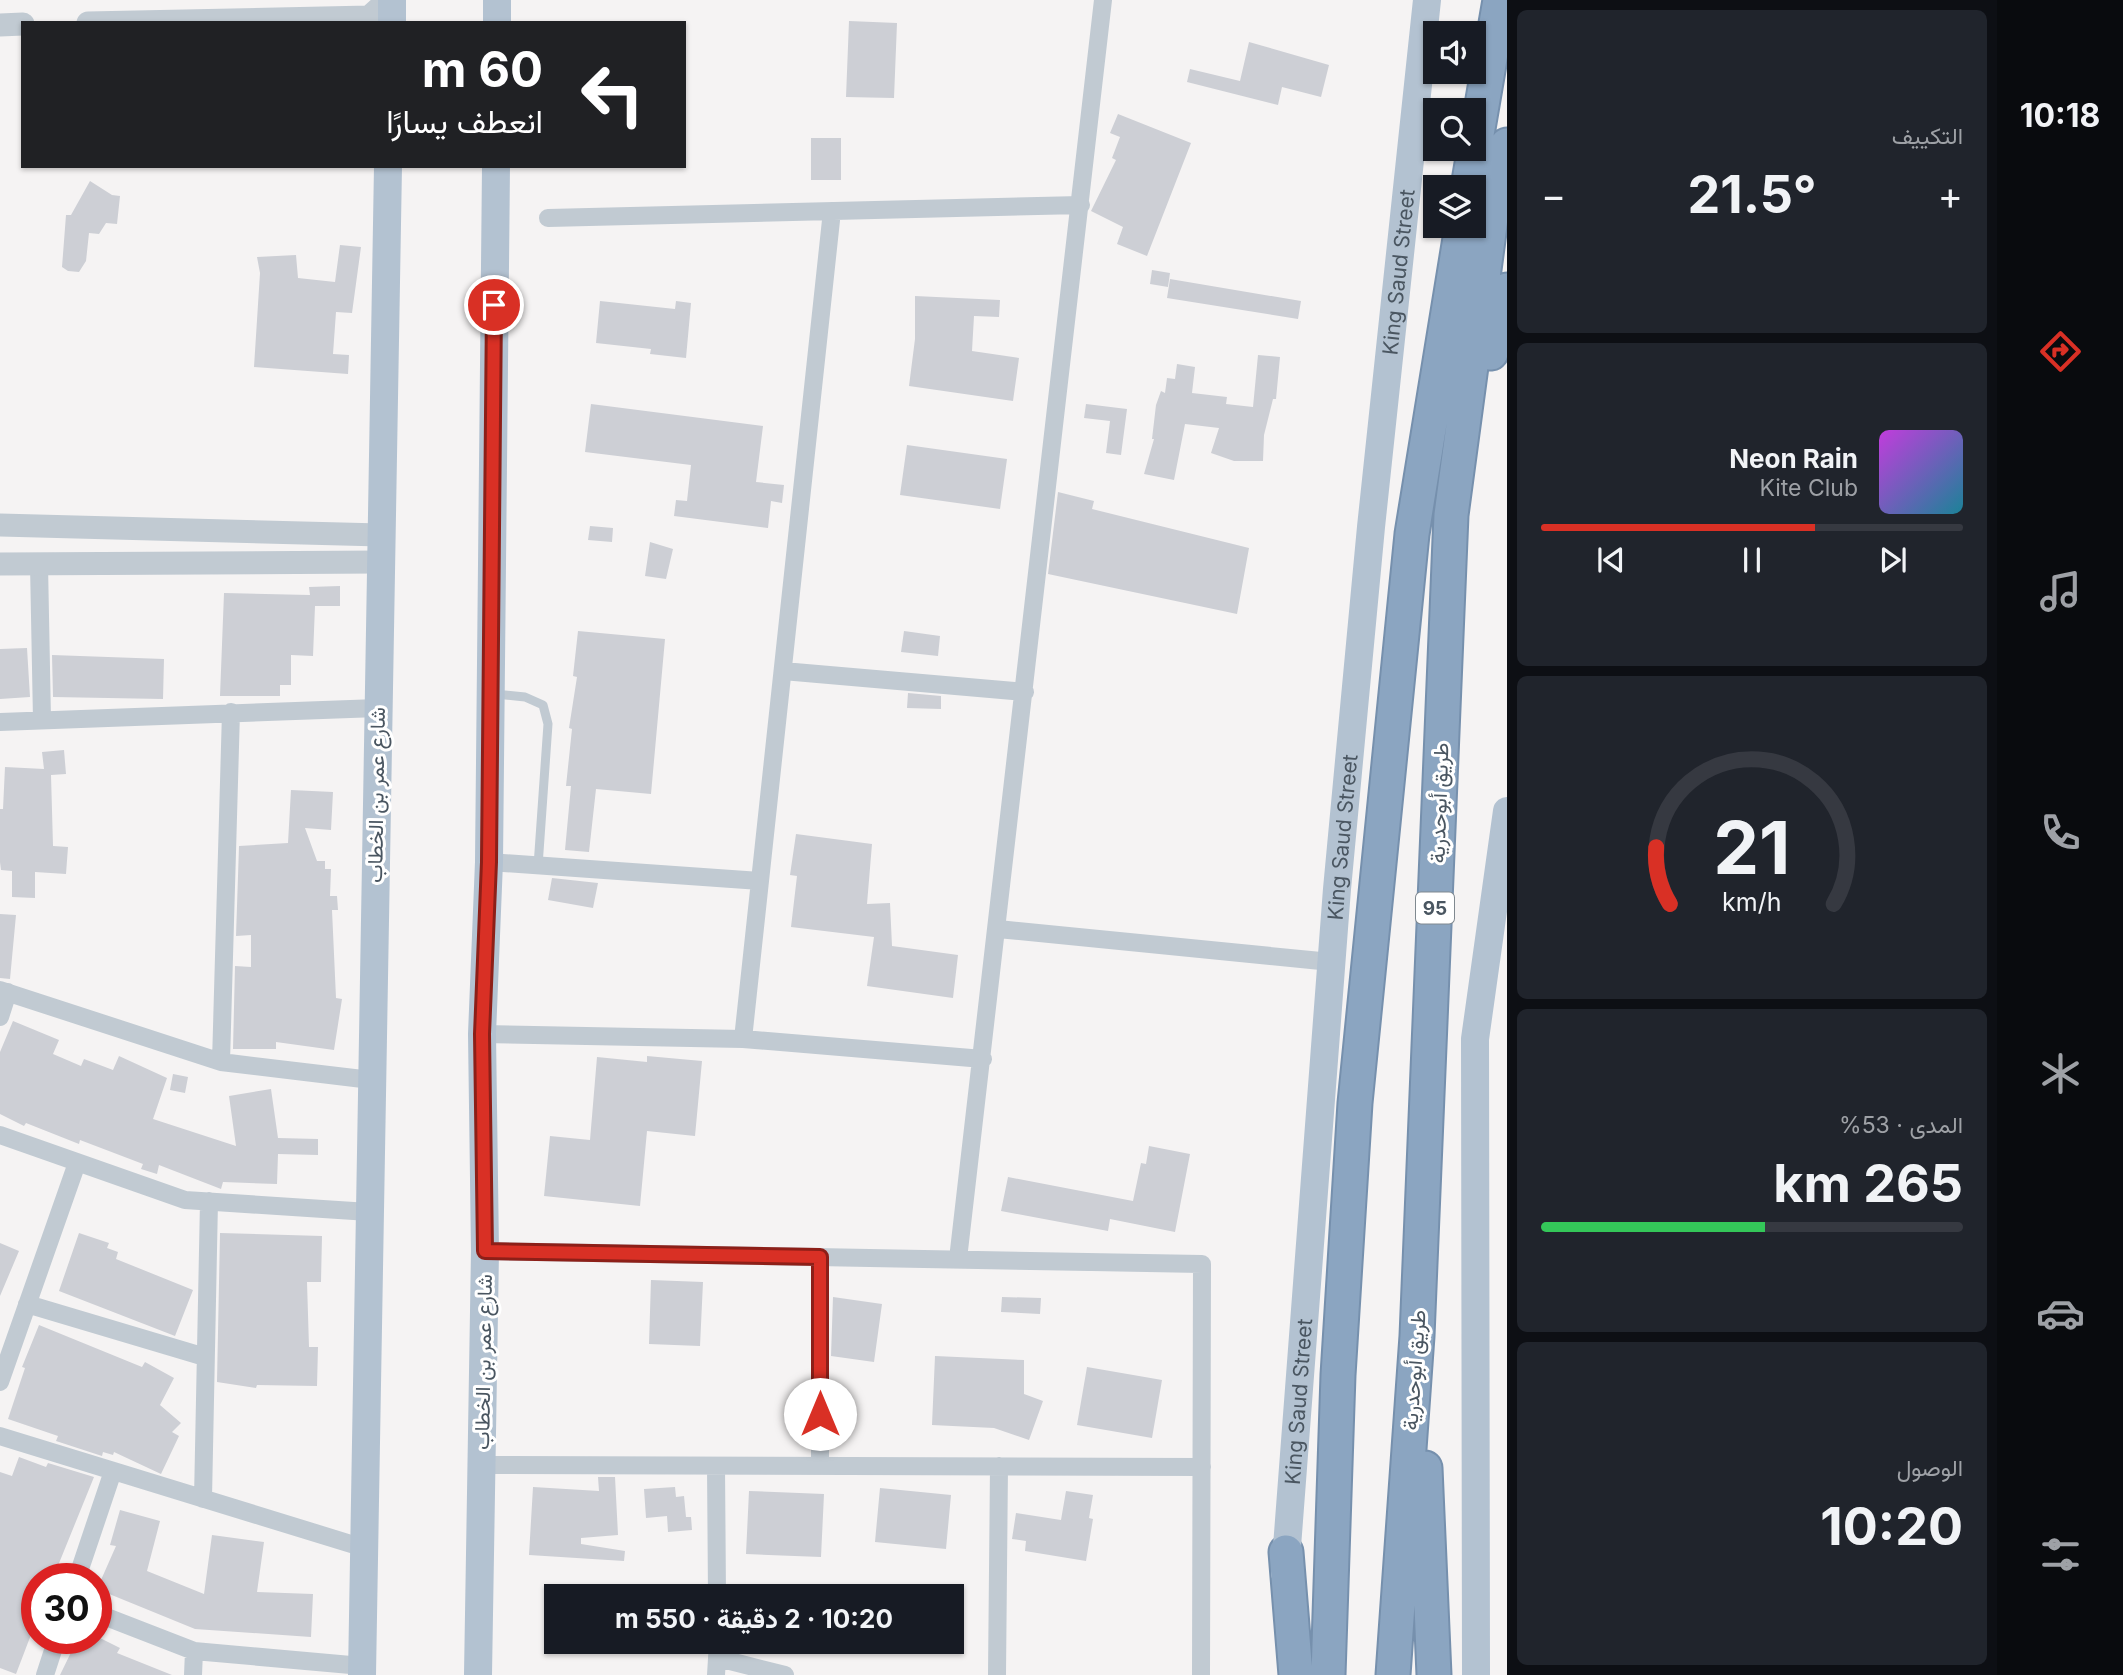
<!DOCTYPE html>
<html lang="ar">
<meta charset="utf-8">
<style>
body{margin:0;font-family:Inter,Vazirmatn,sans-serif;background:#20242c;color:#f1f3f6;direction:rtl;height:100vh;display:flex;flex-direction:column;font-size:26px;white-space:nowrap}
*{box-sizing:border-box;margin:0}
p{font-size:23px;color:#9ea1a6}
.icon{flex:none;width:38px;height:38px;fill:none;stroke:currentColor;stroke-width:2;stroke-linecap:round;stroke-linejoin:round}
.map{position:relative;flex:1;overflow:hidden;direction:ltr}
.drawer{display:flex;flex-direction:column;gap:10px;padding:10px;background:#0d0f14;width:490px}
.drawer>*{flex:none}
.guide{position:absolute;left:21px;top:21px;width:665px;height:147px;border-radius:0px;box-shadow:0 2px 5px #0004;direction:rtl;background:#202124;color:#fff;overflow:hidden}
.controls{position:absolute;left:1423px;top:21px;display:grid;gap:14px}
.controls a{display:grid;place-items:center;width:63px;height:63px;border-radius:0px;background:#171b24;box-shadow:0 2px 5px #0004;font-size:35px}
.speed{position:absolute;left:21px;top:1563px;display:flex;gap:14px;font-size:35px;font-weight:700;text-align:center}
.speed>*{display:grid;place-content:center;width:91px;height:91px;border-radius:50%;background:#171b24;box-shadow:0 2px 5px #0004;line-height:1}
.speed .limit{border:10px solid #d22;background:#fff;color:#111}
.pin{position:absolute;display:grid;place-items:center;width:60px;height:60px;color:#fff;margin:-30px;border:4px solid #fff;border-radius:50%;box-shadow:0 2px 7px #0007}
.me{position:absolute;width:77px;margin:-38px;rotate:0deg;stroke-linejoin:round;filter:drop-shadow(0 0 5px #0008)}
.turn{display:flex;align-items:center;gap:24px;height:147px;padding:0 28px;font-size:32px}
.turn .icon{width:91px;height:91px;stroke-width:2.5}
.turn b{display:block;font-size:49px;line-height:60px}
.big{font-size:52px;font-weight:700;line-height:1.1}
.drawer .widget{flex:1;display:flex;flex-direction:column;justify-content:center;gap:10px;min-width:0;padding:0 24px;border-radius:10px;background:#20242c}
.drawer .dial{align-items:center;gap:0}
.dial svg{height:182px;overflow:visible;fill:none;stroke:#363941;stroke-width:7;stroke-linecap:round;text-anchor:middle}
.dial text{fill:#f1f3f6;stroke:none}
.song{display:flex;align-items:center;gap:21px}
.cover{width:84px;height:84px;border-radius:10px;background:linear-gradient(135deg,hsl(290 70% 55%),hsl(190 70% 35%))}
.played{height:7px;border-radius:4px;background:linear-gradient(90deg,#d93025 65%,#363941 65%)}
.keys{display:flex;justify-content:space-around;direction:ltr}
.heat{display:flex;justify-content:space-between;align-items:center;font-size:38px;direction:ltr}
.charge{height:10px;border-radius:5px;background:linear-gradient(90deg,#34c759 53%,#363941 0)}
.trip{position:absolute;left:544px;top:1584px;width:420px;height:70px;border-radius:0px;background:#171b24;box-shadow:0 2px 5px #0004;font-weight:700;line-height:70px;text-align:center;direction:rtl}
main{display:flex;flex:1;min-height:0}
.tab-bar{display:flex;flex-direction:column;width:126px;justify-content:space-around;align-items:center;background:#090b0e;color:#9ea1a6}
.tab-bar .icon{width:49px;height:49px}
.tab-bar .on{color:#d93025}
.tab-bar b{font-size:32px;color:#f1f3f6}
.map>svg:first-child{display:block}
.building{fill:#cdcfd5}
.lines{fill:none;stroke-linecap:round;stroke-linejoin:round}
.motorway-casing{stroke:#7690ad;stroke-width:37}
.service{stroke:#c1cad2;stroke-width:9}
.minor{stroke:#c1cad2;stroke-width:18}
.tertiary{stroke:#c1cad2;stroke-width:23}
.primary{stroke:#b3c2d1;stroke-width:28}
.motorway{stroke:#8ba5c1;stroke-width:33}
.route-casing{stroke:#8d1f18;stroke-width:18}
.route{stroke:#d93025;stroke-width:12}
.labels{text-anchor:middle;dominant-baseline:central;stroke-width:6;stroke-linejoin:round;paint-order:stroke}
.shield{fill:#fff;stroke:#808990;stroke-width:2}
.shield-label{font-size:19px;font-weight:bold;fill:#4a5661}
.street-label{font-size:21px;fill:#4a5661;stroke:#fff}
</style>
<main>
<nav class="tab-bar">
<b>10:18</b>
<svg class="icon on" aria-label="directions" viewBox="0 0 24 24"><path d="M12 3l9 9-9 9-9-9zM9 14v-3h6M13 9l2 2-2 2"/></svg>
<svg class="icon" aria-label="music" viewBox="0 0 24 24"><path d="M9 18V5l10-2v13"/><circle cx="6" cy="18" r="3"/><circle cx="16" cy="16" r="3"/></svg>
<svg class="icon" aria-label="phone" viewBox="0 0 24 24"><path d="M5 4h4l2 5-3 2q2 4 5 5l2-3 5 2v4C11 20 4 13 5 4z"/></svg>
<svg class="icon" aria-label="climate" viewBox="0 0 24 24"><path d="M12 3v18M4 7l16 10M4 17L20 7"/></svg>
<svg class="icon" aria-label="car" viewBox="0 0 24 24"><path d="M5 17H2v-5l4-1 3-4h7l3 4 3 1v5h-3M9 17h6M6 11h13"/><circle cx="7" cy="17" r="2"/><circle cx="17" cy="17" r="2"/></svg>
<svg class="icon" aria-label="filters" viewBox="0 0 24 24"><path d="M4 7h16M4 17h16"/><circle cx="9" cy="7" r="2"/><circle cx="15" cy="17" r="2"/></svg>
</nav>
<section class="drawer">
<div class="widget"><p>التكييف</p>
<div class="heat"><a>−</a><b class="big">21.5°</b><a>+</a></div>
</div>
<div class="widget">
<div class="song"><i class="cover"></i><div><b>Neon Rain</b><p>Kite Club</p></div></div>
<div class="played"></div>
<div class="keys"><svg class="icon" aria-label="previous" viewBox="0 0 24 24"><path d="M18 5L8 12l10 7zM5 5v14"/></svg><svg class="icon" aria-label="pause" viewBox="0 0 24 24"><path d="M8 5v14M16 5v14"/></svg><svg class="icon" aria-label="next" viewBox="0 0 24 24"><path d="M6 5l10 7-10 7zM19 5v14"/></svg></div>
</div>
<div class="widget dial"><svg viewBox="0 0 100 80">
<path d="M14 69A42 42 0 1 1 86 69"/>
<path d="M14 69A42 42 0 0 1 8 44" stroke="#d93025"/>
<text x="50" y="56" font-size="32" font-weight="700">21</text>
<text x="50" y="72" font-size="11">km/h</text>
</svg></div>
<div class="widget"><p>المدى · 53%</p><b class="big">265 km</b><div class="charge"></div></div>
<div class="widget"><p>الوصول</p><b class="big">10:20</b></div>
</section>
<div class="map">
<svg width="1507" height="1675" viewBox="0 0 1507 1675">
<rect width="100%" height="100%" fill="#f5f3f3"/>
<path class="building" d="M849,21L897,23L894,98L846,97Z
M1249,42L1329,65L1321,97L1282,87L1278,105L1187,82L1190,69L1240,81Z
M1118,114L1191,143L1147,256L1117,244L1123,227L1091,211L1116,160L1112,158L1120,137L1110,133Z
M811,138H841V180H811Z
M90,181L112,195L120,196L117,224L106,223L99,234L89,233L86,261L79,272L68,271L62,267L66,215H71Z
M340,245L361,247L352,313L336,312L333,354L349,355L348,374L254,367L260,273L257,257L296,255L298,278L335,282Z
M1152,270L1170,273L1168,287L1150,284Z
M1170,279L1301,301L1298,319L1167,298Z
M915,296L1000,300L999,317L974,316L972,351L1019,358L1013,401L909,386L915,339Z
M600,301L675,309L676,301L691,303L686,358L650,354L651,349L596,343Z
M1258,355L1280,357L1276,399H1273L1264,435L1263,461H1234L1211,453L1219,428L1185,424L1174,480L1144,474L1154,439H1152L1156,405L1161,391L1165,393L1167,378L1175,379L1177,364L1195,367L1192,393L1227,397L1226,404L1253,407Z
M591,404L763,426L756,482L784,485L782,503L771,501L768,528L674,516L676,500L687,501L691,465L585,452Z
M1086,404L1127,409L1121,455L1106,453L1110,421L1084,418Z
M907,445L1007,459L1000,509L900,495Z
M1058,492L1094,501L1092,509L1249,548L1237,614L1048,574Z
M590,526L613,528L612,542L588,540Z
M650,542L673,549L666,579L645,576Z
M340,586V606H315L313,656L291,655V685H280V696H220L224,593L310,595L309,587Z
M578,631L665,639L651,794L596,789L589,852L565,850L571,786H566L572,729L569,728L577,677L573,676Z
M904,631L940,636L938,656L901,652Z
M27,648L30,697L0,699V649Z
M52,655L164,659L163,699L53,697Z
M908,693L941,696V709L907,708Z
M64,750L66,774L51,775L53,846L68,847L66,874L35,872V898L12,897V871L1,870L0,862V809H3L5,767L44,769L42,752Z
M291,790L333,792L331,830L305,828L317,861H325V869H331L330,896H337L338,910H332L336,998L342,999L334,1050L276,1042V1049H233L235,966L251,967V935L236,936L239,846L288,843Z
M796,834L872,844L867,904L890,903L892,946L958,955L953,998L867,986L874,937L791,927L797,876L790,875Z
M552,878L598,883L593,908L548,900Z
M0,914L16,915L10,979L0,978Z
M13,1021L59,1040L53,1054L81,1066L84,1059L113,1070L119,1056L167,1078L153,1119L236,1146L229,1096L271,1089L278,1138L318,1139V1155L278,1154L277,1184L223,1182L221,1189L159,1165L157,1174L141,1169L143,1164L80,1140L79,1144L26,1123L24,1126L0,1114V1052Z
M647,1056L702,1061L695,1136L647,1131L640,1206L544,1196L550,1136L590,1140L597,1057L647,1062Z
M173,1074L188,1077L185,1093L170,1090Z
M1149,1146L1190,1154L1175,1232L1110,1219L1108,1231L1001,1211L1008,1177L1133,1201L1141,1163L1146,1164Z
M79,1233L109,1243L107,1248L118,1252L116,1259L193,1290L175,1336L59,1291Z
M220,1233L322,1236L321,1282H307L309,1347H318L317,1386L257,1385L256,1388L217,1382Z
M0,1243L19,1251L0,1296Z
M651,1280L703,1282L700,1346L649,1344Z
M833,1297L882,1304L874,1362L831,1356Z
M1002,1297L1041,1298L1040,1314L1001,1312Z
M39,1325L142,1367L145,1362L174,1378L160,1405L181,1423L172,1432L179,1436L161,1474L114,1452L113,1455L103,1452L102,1456L56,1441L58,1436L8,1419L25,1368L22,1367Z
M935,1356L1024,1360V1394L1043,1401L1029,1440L994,1428L932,1425Z
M1087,1367L1162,1380L1152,1438L1077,1425Z
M19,1457L46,1467L48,1463L94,1477L53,1578H37V1619L16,1674L0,1668V1472L12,1476Z
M598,1477H615L618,1535L581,1538V1544L625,1551L624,1561L529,1555L533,1487L599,1491Z
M675,1487L676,1497L684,1496L686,1517H691L692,1530L668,1532L667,1516L646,1518L644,1489Z
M880,1488L951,1495L946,1549L875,1542Z
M749,1491L824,1494L821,1557L746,1554Z
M1066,1491L1093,1495L1089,1518L1093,1519L1086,1561L1025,1551L1026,1541L1012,1539L1016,1513L1061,1520Z
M120,1510L160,1521L147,1571L204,1594L212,1535L264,1542L257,1592L313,1594L311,1637L195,1629L97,1589L116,1546L110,1545Z
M78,1638H100L120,1648L117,1653L172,1675H60Z"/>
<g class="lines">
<g class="motorway-casing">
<path id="motorway" d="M1468,187L1500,0
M1491,353L1507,290
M1425,1468L1434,1675
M1286,1552L1296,1675
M1328,1675L1338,1375L1355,1103L1412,534L1462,226
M1393,1675L1417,1336L1451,515L1492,210L1507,145"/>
</g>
<path class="service" d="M495,694L525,697L543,705L548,724L538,866"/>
<path class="minor" d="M548,218L1081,205
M39,564L42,720
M783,671L1025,692
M0,722L378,708
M489,862L760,881
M998,929L1331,962
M0,990L221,1062L371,1080
M0,1017L8,992
M482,1034L743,1039L983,1059
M743,1039L832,211
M221,1062L231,712
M0,1135L185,1200L369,1212
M485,1251L1202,1264L1201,1675
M958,1259L1103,0
M27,1304L205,1357
M0,1382L77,1163
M0,1436L364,1548
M482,1465L1202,1467
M716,1466L717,1596
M820,1466V1257
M203,1499L209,1201
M77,1578L113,1471
M96,1613L194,1651L362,1666
M718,1658L785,1675
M45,1675L57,1638
M193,1675L194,1651
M716,1675L718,1642
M997,1675L999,1466"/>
<path class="tertiary" d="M88,23L369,17L388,0
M0,25L23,24
M0,525L381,535
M0,564L380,562"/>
<g class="primary">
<path d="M392,23V0"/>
<path d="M497,23V0"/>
<path id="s1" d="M1285,1573L1337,889L1371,527L1427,0"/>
<path d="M362,1675L388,166"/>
<path d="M478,1675L485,1251L482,1034L489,862L496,166"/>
<path d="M1476,1675L1475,1039L1507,811"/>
</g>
<use href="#motorway" class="motorway"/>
</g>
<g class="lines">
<g class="route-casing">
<path id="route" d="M494,305L489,862L482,1034L485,1251L820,1257V1414"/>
</g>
<use href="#route" class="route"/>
</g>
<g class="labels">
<rect class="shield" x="1416" y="892.5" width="38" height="31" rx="5"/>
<g class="shield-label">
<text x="1435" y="908">95</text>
</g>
<g class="street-label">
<text stroke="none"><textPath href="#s1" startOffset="1306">King Saud Street</textPath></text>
<text transform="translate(376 795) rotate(-89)">شارع عمر بن الخطاب</text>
<text transform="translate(1439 803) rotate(-88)">طريق أبوحدرية</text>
<text stroke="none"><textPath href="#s1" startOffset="738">King Saud Street</textPath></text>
<text transform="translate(483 1362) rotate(-89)">شارع عمر بن الخطاب</text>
<text transform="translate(1414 1370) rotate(-86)">طريق أبوحدرية</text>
<text stroke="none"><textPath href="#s1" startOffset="172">King Saud Street</textPath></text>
</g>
</g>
</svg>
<div class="controls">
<a><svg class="icon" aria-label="sound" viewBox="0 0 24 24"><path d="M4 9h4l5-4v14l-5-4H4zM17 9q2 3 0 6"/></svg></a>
<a><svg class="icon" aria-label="search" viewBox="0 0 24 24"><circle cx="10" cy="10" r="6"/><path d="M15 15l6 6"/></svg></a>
<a><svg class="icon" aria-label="layers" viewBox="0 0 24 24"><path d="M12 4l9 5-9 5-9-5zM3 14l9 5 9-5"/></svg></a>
</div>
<div class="speed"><div class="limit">30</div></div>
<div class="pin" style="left:494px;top:305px;background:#d93025"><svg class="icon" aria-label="arrive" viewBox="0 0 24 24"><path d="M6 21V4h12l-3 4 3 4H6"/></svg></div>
<svg class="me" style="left:820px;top:1414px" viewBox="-20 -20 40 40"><circle r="19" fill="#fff"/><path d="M0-13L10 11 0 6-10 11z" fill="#d93025"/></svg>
<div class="trip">10:20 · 2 دقيقة · 550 m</div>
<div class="guide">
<div class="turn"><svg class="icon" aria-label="left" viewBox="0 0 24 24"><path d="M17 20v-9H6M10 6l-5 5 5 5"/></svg><div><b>60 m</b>انعطف يسارًا</div></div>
</div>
</div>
</main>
